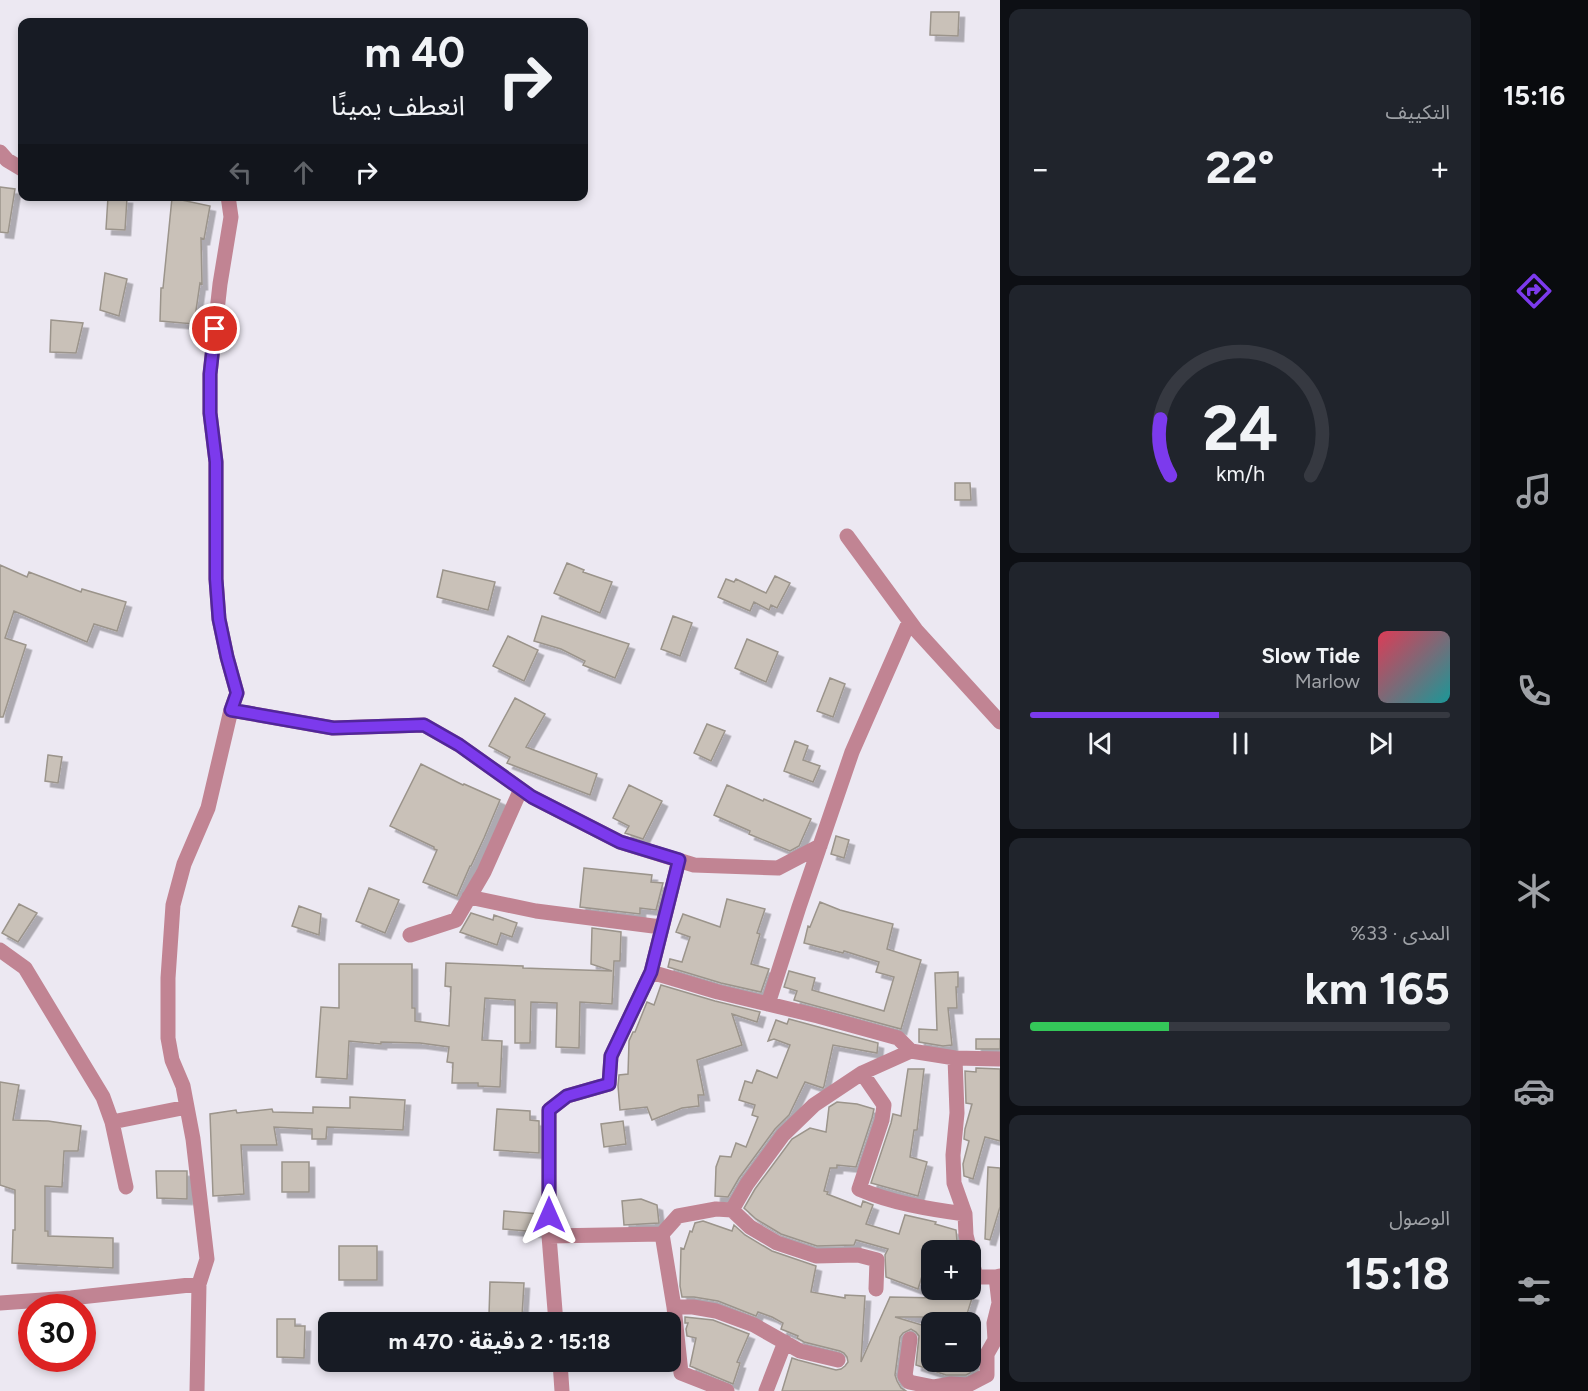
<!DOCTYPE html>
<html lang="ar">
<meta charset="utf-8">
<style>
body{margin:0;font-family:Figtree,"Noto Sans Arabic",sans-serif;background:#20242c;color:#f1f3f6;direction:rtl;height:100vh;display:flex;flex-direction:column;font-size:22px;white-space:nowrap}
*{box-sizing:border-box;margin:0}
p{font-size:20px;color:#9ea1a6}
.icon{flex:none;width:33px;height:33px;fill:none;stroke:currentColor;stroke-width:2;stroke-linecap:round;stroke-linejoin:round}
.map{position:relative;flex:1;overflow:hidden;direction:ltr}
.panel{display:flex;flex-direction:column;gap:9px;padding:9px;background:#0d0f14;width:480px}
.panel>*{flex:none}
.guide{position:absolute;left:18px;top:18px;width:570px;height:183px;border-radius:12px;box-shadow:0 3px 9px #0003;direction:rtl;background:#171b24;color:#f1f3f6;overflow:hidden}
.fabs{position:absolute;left:921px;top:1240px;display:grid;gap:12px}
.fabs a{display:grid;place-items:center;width:60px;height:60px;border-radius:12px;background:#171b24;box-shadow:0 3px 9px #0003;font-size:30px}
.speed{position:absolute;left:18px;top:1294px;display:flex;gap:12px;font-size:30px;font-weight:700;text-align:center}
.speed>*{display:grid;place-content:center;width:78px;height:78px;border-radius:50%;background:#171b24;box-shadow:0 3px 9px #0003;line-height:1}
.speed .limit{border:9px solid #d22;background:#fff;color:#111}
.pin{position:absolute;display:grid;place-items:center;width:51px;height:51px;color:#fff;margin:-26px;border:3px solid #fff;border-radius:50%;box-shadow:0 2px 6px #0007}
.me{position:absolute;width:66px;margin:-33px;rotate:0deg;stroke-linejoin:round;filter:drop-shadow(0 0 4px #0008)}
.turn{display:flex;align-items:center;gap:21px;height:126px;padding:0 24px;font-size:27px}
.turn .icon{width:78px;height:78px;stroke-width:2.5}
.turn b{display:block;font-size:42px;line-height:51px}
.lanes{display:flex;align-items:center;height:57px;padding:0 24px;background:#0003;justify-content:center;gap:30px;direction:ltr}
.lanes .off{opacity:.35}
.big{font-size:45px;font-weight:700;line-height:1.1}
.panel .widget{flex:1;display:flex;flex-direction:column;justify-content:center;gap:9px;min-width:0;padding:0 21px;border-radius:12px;background:#20242c}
.panel .dial{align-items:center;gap:0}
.dial svg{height:156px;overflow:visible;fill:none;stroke:#363941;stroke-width:7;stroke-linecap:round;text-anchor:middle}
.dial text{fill:#f1f3f6;stroke:none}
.song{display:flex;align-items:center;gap:18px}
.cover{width:72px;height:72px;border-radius:9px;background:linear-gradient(135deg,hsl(350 70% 55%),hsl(180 70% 35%))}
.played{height:6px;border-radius:3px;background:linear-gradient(90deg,#7c3aed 45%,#363941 45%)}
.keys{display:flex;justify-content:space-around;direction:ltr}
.heat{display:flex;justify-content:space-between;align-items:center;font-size:33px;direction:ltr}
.charge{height:9px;border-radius:4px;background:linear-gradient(90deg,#34c759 33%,#363941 0)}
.trip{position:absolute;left:318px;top:1312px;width:363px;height:60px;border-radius:12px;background:#171b24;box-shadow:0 3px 9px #0003;font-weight:700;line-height:60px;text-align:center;direction:rtl}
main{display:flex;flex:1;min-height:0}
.menu{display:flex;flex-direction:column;width:108px;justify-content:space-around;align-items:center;background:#090b0e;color:#9ea1a6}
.menu .icon{width:42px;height:42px}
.menu .on{color:#7c3aed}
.menu b{font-size:27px;color:#f1f3f6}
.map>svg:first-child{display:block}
.building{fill:#c9c1b8;stroke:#9b948b;stroke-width:1.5;filter:url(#shadow)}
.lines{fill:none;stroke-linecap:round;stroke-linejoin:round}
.street{stroke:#c18493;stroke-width:15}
.route-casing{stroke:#51269a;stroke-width:15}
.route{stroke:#7c3aed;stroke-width:10}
</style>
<main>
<nav class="menu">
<b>15:16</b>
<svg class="icon on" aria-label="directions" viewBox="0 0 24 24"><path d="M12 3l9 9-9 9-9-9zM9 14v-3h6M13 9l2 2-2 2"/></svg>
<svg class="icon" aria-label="music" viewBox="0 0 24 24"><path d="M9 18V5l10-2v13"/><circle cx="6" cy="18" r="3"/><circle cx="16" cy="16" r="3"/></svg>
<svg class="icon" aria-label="phone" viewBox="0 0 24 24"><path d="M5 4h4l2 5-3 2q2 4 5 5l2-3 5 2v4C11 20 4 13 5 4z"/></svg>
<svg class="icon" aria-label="climate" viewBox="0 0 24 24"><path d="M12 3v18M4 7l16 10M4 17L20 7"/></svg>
<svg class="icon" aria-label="car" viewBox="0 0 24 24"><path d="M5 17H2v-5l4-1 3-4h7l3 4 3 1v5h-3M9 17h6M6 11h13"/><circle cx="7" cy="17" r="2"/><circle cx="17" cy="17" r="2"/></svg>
<svg class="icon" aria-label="filters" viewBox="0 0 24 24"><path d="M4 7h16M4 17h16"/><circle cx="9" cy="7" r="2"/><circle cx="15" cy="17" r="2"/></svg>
</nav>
<section class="panel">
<div class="widget"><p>التكييف</p>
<div class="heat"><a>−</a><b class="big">22°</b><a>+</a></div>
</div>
<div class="widget dial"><svg viewBox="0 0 100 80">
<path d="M14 69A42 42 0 1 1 86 69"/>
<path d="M14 69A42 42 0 0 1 9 40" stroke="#7c3aed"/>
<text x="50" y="56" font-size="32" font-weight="700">24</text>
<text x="50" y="72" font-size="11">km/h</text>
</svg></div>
<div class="widget">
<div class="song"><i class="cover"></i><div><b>Slow Tide</b><p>Marlow</p></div></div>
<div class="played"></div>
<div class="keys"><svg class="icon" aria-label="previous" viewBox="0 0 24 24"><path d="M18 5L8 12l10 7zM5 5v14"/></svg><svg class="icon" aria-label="pause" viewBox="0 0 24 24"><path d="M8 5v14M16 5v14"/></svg><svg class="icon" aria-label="next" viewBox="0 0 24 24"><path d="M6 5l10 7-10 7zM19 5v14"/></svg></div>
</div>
<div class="widget"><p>المدى · 33%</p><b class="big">165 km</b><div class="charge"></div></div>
<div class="widget"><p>الوصول</p><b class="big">15:18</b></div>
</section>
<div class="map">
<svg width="1000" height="1391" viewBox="0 0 1000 1391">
<defs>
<filter id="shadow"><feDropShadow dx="5.5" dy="5.5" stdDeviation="0" flood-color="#0004"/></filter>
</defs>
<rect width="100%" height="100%" fill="#ece8f2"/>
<path class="building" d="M931,12H959L958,36L930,35Z
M0,187L15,189L8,233L0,232Z
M108,197L127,198L125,230L106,229Z
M172,198L210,206L204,239L201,238L202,284L200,283L194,324L160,321L161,288H163Z
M105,273L127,279L119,316L100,310Z
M51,320L83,323L76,353L50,352Z
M955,483H970L971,500H955Z
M567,563L584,570L583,572L612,582L600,613L554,593Z
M0,565L27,577L29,572L81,592L82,589L126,602L117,631L94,624L87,642L14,611L5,638L26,645L3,717H0Z
M443,570L495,582L488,610L437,597Z
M775,576L790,583L777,608L771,605L769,610L754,602L750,611L718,597L726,579L734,582L736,579L766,593Z
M542,616L629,644L615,678L583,665L585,661L561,649L534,641Z
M673,616L692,623L680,656L661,649Z
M508,636L538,650L524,681L493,666Z
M747,639L778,652L766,682L735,668Z
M830,678L845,684L833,717L817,711Z
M515,698L545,714L526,747L597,774L590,795L507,763L510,757L489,746Z
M707,724L725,731L711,761L694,753Z
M795,741L808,746L803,760L820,766L813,782L784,771Z
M48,755L62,757L58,783L45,781Z
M421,764L463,785L464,784L500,800L484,838L471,866H470L457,896L423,882L437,850L434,849V847L390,826Z
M629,785L662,801L643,839L625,833L629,826L613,818Z
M727,785L763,801L764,799L811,819L799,846L790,851L749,834L750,831L714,815Z
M836,836L849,840L844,858L831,854Z
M584,868L652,875L651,882L663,883L656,910L640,908V914L580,907Z
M369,888L399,900L385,933L356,921Z
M727,899L765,909L757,933L760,934L751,964L769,969L761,992L721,983L668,967L670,959L682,962L690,937L676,932L683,914L720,927Z
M820,902L840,910L893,924L887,949L921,960L901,1029L794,1000L797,991L784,987L789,971L815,978L812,990L884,1011L894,977L876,972L879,962L844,951L843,953L804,943L808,926L810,927Z
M19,904L37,913L18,942L2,933Z
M299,906L321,914L319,935L292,926Z
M471,913L493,920L494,915L517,923L512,937L501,933L497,945L460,932Z
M592,928L621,932L620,961H614L612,1004L580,1002L579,1048L556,1047L557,1003L531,1002L530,1043H515V1000L485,998L482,1040L502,1041L500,1087L478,1086V1083H452L453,1063L447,1062L449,1047L420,1043L381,1042V1044L349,1041L347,1079L316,1077L321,1007L339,1008V964H412V1008H415V1021L449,1026L451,987L445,986L446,963L523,966V968L612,971L591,964Z
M958,972V987H956L957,1008H948L952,1045L943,1046L919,1042V1029L937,1030L935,973Z
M661,985L715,1001L760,1012L757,1022L732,1014L742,1045L697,1060L704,1095H698L699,1106L682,1108L652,1120L647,1107L620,1110L618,1086L619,1075L628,1074L629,1041L633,1032H635L647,1002L654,1005Z
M789,1019L878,1043L877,1053L833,1045L824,1086L823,1088L805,1082L789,1115L775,1129L739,1178L728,1197L715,1196L716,1167L720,1156L731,1157L736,1143L746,1147L758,1117L752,1115L755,1105L739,1100L745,1081L752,1083L757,1070L777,1078L790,1045L774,1039L768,1041L776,1020L787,1024Z
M976,1039H1000V1049H976Z
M976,1068L1000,1069V1141L985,1137L973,1179L964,1176L963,1164L969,1141L964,1139L965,1129L972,1104L966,1103L965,1071L976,1072Z
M908,1069H924L917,1130H914L910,1157L927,1162L918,1196L871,1183L891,1123L893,1114L901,1116Z
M0,1082L19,1085L13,1120L48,1121L81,1126L78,1151H64L62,1187L45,1186V1231H48V1236L113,1238V1268L12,1263L13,1230H15V1190L0,1185Z
M350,1097L405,1100L403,1130L327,1127L326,1139H312V1129L274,1127L277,1145H241L244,1194L213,1196L210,1114L236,1110L237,1113L272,1109L273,1112L313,1113V1107L350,1108Z
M837,1102L857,1104L874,1109L872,1118L856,1167L837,1165V1168H830L824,1191L828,1192L827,1194L861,1207L863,1201L873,1205L866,1224L899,1234L905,1215L936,1222L935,1224L956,1230L957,1241L955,1251H946L931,1247L918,1289L886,1277L885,1255L888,1249L856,1240L854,1245L817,1246L781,1234L756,1219L744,1208L755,1189L792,1139L810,1128L826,1132L829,1107Z
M497,1109L530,1111V1120L539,1121V1153L494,1150Z
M623,1121L626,1144L604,1147L601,1124Z
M282,1162H309V1192H282Z
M988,1167L1000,1168V1207L990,1240L985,1239Z
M156,1171H187V1199L157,1198Z
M641,1199L657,1205L659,1223L624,1225L622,1201Z
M504,1211L539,1214L538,1232L503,1229Z
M703,1221L732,1231L734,1225L745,1235L772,1251L816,1266L811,1292L845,1298V1295L865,1296L861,1362L890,1297L940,1298L924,1292L927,1283L932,1285V1290H952L973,1295L966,1317H895L932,1328V1362H974L970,1373L966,1375H946L916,1365L919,1336L916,1332L911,1329L903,1333L900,1337L895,1375L897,1381L901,1388L906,1391H782L792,1358L798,1360L836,1370L841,1369L845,1366L848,1362L847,1357L844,1353L840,1351L804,1342L797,1338L798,1336L781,1329L783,1323L772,1317L758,1312L756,1316L718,1301L694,1297H682L680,1286L681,1248L684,1249L690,1231L692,1232L695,1223Z
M339,1246H377V1280H339Z
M490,1282L524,1283L522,1316L489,1315Z
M685,1317L713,1320L749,1334L737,1362L740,1363L733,1384L690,1366L696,1338L687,1336L686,1329L688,1323H685Z
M277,1319H295V1326H305L304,1358L277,1357Z"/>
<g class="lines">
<path class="street" d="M0,152L7,160L22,169
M847,536L916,630L1000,722
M231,710L333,728L424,725L459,745L532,797L620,842L694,865L778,868L820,846
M469,897L536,911L661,927
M410,935L456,920L484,872L521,789
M0,950L25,968L103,1097L112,1122L126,1187
M651,972L718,992L818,1016L898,1038L911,1051
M768,1004L799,907L852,752L909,622
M955,1058L957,1113L953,1155L954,1183L965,1214L966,1235L970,1251
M862,1073L884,1105L882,1120L859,1189C892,1203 928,1209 965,1214
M112,1122L187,1107
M732,1210L747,1184L783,1135L814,1105L862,1073L911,1051L955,1058L1000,1059
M662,1234L678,1216L716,1209L732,1210L750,1227L777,1243L816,1256L858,1255L877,1260L876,1289
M549,1236L662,1234L674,1307H693L716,1311L754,1325L800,1351L838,1360
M970,1254L976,1277H996
M0,1303L71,1298L199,1284
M674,1307L681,1373L727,1391
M556,1323L549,1236V1110L567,1096L609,1084L611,1056L651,972L679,860
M910,1339L905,1376L909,1382L934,1387
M560,1362L562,1391
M197,1391L199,1284L207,1259L193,1139L183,1086L172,1060L168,1038V978L173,905L184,864L208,808L231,710L237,693L227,657L219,619L216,579V462L210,413V374L220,284L231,217L228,196
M766,1391L785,1342
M934,1391V1387L951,1384L968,1385L987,1375V1354L995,1340L994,1323L999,1303L996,1277L1000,1276"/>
</g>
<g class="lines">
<g class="route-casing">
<path id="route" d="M215,329L210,374V413L216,462V579L219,619L227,657L237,693L231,710L333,728L424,725L459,745L532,797L620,842L679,860L651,972L611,1056L609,1084L567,1096L549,1110V1215"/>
</g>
<use href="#route" class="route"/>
</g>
</svg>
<div class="fabs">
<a>+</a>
<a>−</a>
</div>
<div class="speed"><div class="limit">30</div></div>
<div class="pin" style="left:215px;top:329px;background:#d93025"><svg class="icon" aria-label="arrive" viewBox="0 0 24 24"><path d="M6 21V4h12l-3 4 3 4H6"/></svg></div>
<svg class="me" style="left:549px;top:1215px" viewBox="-20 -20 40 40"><path d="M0-17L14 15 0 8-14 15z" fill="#7c3aed" stroke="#fff" stroke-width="4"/></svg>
<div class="trip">15:18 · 2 دقيقة · 470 m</div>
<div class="guide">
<div class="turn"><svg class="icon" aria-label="right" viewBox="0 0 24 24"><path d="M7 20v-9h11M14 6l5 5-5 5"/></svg><div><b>40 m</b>انعطف يمينًا</div></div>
<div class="lanes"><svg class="icon off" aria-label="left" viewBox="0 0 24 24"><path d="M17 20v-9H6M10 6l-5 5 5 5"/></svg><svg class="icon off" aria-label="ahead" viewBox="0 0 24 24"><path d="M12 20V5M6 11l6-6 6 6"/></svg><svg class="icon" aria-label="right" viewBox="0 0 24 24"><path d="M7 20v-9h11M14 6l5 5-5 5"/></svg></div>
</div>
</div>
</main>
